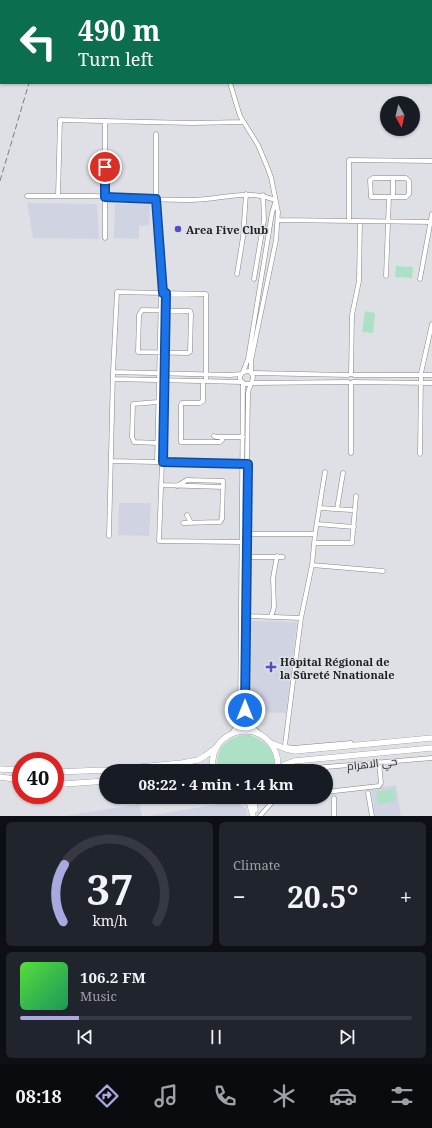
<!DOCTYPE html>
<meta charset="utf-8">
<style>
body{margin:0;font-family:"Noto Serif",Cairo,serif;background:#20242c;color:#f1f3f6;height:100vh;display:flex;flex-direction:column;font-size:15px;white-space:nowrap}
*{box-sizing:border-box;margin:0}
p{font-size:13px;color:#9ea1a6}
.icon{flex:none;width:22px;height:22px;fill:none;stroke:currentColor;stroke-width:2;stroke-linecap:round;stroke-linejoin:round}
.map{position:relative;height:816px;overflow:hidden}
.side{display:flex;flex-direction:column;gap:6px;padding:6px;background:#0d0f14;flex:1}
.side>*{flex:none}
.top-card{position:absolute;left:0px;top:0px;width:432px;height:84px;box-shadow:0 1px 3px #0004;background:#0b6e4f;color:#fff;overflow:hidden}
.needle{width:26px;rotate:172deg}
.tools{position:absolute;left:380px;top:96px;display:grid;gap:8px}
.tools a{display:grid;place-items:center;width:40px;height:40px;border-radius:50%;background:#171b24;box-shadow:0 1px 3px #0004;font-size:20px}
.speed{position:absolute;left:12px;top:752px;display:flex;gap:8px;font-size:20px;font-weight:700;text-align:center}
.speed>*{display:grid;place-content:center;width:52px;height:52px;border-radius:50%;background:#171b24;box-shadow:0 1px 3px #0004;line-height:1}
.speed .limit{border:6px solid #d22;background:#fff;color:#111}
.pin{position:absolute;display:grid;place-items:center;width:34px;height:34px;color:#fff;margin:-17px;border:2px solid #fff;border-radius:50%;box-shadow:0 1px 4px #0007}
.me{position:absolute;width:44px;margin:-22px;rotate:0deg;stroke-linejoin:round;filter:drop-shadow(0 0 3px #0008)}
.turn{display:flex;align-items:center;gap:14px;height:84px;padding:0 12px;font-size:18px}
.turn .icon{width:52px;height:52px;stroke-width:2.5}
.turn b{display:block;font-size:28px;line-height:34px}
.big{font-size:30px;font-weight:700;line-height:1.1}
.side .tile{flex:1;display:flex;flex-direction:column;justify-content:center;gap:6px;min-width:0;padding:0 14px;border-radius:6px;background:#20242c}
.side .dial{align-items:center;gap:0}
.dial svg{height:104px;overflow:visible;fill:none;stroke:#363941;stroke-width:7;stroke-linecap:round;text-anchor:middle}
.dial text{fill:#f1f3f6;stroke:none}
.song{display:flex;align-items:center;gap:12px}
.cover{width:48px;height:48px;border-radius:6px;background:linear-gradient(135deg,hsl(110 70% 55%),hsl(150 70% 35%))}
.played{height:4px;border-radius:2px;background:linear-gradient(90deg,#a9a9e0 15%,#363941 15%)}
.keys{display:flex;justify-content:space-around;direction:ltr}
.heat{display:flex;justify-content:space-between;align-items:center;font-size:22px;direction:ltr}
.side .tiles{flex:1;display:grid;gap:6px;grid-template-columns:1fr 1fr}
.tile:last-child{grid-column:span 2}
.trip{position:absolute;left:99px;top:764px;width:234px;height:40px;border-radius:20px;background:#171b24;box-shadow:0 1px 3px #0004;font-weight:700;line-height:40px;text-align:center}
.menu{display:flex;height:64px;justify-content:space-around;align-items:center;background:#090b0e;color:#9ea1a6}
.menu .icon{width:28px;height:28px}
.menu .active{color:#a9a9e0}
.menu b{font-size:18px;color:#f1f3f6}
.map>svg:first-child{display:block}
.built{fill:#d0d3e1}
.green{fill:#ade1c6}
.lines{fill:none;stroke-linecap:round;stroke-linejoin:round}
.minor-casing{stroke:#85868c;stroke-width:5}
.major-casing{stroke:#85868c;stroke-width:6}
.minor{stroke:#fff;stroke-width:4}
.major{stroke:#fff;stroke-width:5.5}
.rail{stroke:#7e7f83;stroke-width:1;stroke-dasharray:6 3;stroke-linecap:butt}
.route-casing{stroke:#114b97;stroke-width:10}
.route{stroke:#1a73e8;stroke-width:7}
.poi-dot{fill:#504ec5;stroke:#dee0e6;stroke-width:1.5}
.labels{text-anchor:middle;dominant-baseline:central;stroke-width:3;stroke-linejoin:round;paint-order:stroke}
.poi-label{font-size:11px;font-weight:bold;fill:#1d1e20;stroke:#dee0e6;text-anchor:start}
.street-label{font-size:11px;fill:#1d1e20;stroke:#dee0e6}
</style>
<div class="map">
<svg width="432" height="816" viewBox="0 0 432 816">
<rect width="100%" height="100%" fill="#dee0e6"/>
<path class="built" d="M27,203L97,204L99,239L33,238Z
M150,203L149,225L139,226V239L114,238L115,204Z
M119,503H151L149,536L118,535Z
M251,621L297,622L286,713L250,712Z
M396,785L401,816H375L371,789Z
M236,801L246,809L247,816H149Z
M139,804L142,816H65Z"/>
<path class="green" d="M396,266L413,267L412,278L395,277Z
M365,311L375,313L373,333L362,332Z
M249,735C265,740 280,753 273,771H217C216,747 226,736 249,735Z
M394,789L396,801L378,804L376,792Z"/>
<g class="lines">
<g class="minor-casing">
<path id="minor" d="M204,0L205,1
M280,0L281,1
M318,0L319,1
M431,44L432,43
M431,61H432
M230,83L240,116L258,145L266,164L271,177L278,212L276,240L251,361V372
M156,134V199L163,293
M373,178H406L409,181V194L406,197H371L370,180Z
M393,178V197
M27,196C49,196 72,196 94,196C126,198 159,200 191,200C221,200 246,188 275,200
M58,196L60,120L192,123L244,122
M278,220L432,222
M349,221V160L432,161
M105,238V121
M237,274L243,237L246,194
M386,276L389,197
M254,279L264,220L263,195
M420,279L432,214
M142,310L190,311L191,314L190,352L188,353L138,352L139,315Z
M113,372L230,375L241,374
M243,372L248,359L272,213L275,203
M252,373L348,375
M351,374L352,315L359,281L360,222
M354,375H432
M113,379L242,382
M203,381V401L200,403H182L181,405V442H220L222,440L223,437
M353,382L432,383
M252,383L348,382
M351,383V453
M250,384H245L240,380V376L243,372L249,371C258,377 249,384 248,393L245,609V718L248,724L258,732
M214,436L216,437H243
M157,443L134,442L132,437L133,404L158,402
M420,454L421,373L432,324
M111,461L243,464
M163,462L166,293
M157,463L161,293
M162,463L159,541L241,542
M325,472L315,534L312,565L301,618L285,745L287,747L293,748L351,743
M161,485L223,487
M177,486L187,480L223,481L222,519L220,522L183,523
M320,508L351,510
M337,509L343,473
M187,515L191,523
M317,524L354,527
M246,534H315
M109,536L113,372L117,292L206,294V381
M314,543H352L356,496
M246,557H283
M312,565L383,571
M245,616L301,618
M271,617L274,607L273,578L277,556
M232,733L239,723L240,720L243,383
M315,771L314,768L432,758
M326,792L379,786L381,783L379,762
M368,793L372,816
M334,798V816
M260,816L274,800L291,797"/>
</g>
<g class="major-casing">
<path id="major" d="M271,743L286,749L295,751L432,738
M0,769L21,770
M214,771C204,735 254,715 273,747C277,754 279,763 277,771
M278,771L284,765L294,761L432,748
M55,772L108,770L182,763L198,760L205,756L218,746
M0,777L21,780
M55,783L64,784L106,781
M244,797L249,801L253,816
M255,810L254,801L255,797"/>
</g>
<use href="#minor" class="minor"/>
<use href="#major" class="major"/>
<path class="rail" d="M54,1V0
M0,181L29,83"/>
</g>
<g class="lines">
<g class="route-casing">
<path id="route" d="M105,167V197L156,199L163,293H166L163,462L248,464L245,710"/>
</g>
<use href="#route" class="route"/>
</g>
<g class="poi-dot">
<circle cx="178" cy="229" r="4"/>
<path d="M269 661h4v4h4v4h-4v4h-4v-4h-4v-4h4z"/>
</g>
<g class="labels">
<g class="poi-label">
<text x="186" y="229">Area Five Club</text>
<text x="280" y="661">Hôpital Régional de<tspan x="280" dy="13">la Sûreté Nnationale</tspan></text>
</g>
<g class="street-label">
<text transform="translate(372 763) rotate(-6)">حي الاهرام</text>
</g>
</g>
</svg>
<div class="tools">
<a><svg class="needle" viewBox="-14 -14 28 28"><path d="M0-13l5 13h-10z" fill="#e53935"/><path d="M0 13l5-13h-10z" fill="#9ea1a6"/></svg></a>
</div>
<div class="speed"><div class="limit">40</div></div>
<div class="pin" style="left:105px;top:167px;background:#d93025"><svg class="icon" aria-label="arrive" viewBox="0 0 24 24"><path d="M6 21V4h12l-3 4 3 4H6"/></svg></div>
<svg class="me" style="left:245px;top:710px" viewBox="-20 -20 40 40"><circle r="17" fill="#1a73e8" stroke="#fff" stroke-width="3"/><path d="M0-11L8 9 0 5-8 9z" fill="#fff"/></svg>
<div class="trip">08:22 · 4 min · 1.4 km</div>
<div class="top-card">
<div class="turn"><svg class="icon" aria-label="left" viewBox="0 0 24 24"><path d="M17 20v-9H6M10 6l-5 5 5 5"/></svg><div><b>490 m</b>Turn left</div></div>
</div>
</div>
<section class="side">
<div class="tiles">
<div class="tile dial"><svg viewBox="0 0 100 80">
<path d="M14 69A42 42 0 1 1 86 69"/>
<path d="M14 69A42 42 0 0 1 15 25" stroke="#a9a9e0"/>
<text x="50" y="56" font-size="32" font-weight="700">37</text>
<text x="50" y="72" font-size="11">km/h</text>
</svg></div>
<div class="tile"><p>Climate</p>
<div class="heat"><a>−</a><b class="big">20.5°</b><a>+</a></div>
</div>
<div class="tile">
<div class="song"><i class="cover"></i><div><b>106.2 FM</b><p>Music</p></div></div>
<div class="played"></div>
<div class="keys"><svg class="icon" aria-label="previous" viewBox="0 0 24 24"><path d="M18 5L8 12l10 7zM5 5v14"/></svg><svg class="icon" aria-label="pause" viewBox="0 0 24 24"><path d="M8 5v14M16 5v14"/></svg><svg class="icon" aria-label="next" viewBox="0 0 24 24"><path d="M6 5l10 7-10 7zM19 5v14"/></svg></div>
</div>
</div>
</section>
<nav class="menu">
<b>08:18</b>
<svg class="icon active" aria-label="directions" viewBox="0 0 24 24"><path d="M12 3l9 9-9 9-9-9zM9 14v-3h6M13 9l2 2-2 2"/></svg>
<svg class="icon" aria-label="music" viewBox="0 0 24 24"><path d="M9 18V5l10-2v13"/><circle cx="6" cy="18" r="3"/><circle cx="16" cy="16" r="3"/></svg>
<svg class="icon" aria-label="phone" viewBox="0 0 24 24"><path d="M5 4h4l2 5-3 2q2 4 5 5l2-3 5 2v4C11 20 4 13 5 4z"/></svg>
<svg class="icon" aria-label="climate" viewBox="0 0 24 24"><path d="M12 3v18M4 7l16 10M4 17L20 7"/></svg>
<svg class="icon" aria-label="car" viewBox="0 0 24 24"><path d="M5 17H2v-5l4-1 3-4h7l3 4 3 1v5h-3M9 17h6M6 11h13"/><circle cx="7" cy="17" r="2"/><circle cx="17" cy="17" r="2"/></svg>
<svg class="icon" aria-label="filters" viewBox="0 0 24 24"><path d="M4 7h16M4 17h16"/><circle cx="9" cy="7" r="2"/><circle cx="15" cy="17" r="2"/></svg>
</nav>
